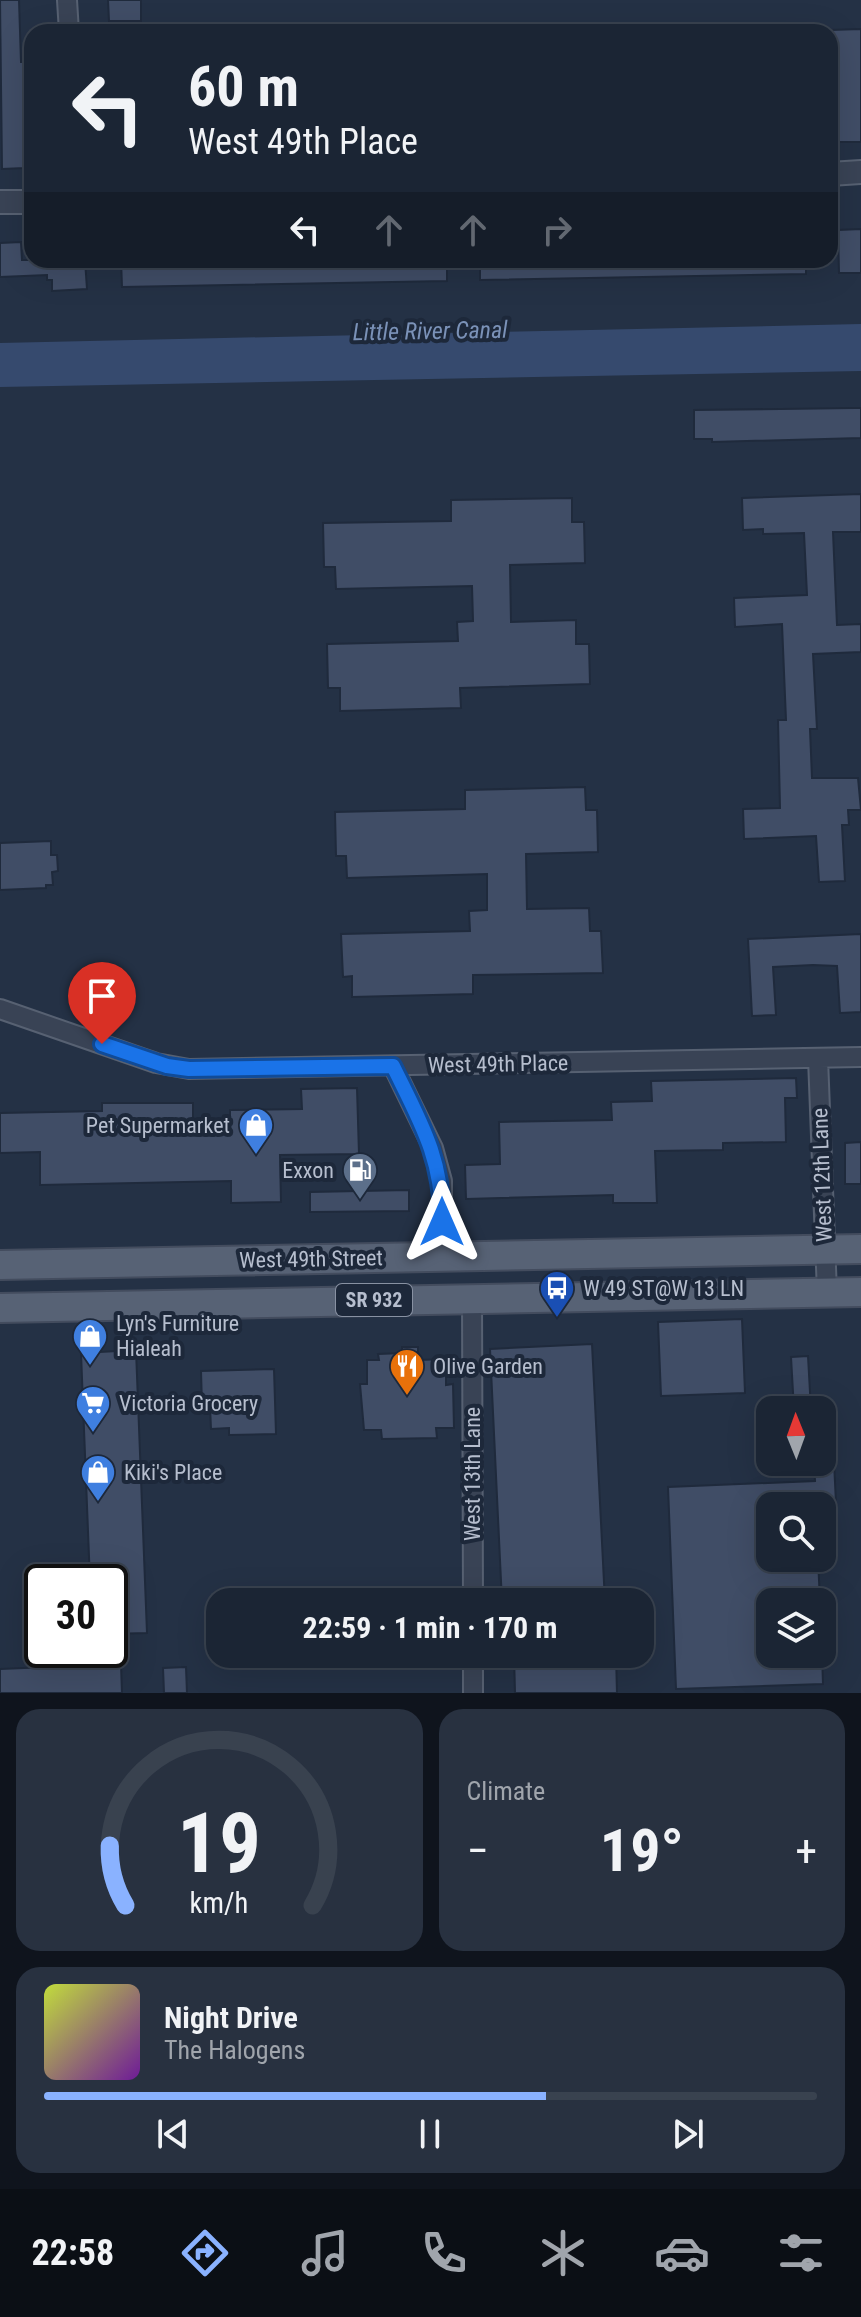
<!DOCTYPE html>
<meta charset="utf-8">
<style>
body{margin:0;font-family:"Roboto Condensed",sans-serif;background:#283140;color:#f1f3f6;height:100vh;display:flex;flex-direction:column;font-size:30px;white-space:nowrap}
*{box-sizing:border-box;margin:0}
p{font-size:26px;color:#a0a5ac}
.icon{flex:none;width:44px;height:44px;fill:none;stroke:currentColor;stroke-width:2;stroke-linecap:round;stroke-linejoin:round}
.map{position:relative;height:1693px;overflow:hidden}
.panel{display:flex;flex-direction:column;gap:16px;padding:16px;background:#0f141d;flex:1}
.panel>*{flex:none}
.top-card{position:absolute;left:24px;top:24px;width:814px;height:244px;border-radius:24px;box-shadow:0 8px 32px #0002,0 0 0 2px #39424f;background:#1b2534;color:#f1f3f6;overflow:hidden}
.needle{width:52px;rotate:359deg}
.fabs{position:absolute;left:756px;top:1396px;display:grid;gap:16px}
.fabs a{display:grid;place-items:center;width:80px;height:80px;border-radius:16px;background:#1b2534;box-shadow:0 8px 32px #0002,0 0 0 2px #39424f;font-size:40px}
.speed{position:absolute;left:24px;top:1564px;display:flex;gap:16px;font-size:40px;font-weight:700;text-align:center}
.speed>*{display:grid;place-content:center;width:104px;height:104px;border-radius:50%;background:#1b2534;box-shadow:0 8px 32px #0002,0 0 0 2px #39424f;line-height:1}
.speed .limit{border:4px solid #111;border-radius:12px;background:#fff;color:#111}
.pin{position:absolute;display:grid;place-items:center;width:68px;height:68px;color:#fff;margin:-82px -34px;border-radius:50% 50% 50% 0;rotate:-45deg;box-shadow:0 0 8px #0007}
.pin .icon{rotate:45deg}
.me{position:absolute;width:88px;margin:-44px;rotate:0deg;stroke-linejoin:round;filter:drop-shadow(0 0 6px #0008)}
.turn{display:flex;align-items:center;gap:28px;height:168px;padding:0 32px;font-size:36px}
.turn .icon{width:104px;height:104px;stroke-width:2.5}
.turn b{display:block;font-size:56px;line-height:68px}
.lanes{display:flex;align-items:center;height:76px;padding:0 32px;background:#0003;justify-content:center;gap:40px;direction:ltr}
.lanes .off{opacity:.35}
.big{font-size:60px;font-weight:700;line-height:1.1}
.panel .card{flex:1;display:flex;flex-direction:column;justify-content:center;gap:12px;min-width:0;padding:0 28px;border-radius:24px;background:#283140}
.panel .dial{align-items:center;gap:0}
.dial svg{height:208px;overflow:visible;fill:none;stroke:#39424f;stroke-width:7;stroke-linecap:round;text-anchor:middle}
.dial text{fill:#f1f3f6;stroke:none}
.song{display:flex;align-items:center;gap:24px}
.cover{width:96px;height:96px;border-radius:12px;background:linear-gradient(135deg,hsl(70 70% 55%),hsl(280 70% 35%))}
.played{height:8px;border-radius:4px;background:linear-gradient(90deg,#8ab2ff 65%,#39424f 65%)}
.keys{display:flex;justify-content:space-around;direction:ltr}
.heat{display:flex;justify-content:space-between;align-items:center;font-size:44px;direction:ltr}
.panel .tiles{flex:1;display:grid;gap:16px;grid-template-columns:1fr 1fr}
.card:last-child{grid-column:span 2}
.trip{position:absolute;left:206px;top:1588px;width:448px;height:80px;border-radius:24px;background:#1b2534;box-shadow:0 8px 32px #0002,0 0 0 2px #39424f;font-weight:700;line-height:80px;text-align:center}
.tabs{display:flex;height:128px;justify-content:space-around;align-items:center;background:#0b0f15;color:#a0a5ac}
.tabs .icon{width:56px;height:56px}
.tabs .current{color:#8ab2ff}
.tabs b{font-size:36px;color:#f1f3f6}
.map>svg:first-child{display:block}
.water{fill:#364a6e}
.building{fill:#404d66;stroke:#1f2a3c;stroke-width:2}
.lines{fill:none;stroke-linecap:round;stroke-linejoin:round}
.minor-casing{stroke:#576172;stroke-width:22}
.tertiary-casing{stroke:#576172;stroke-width:26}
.primary-casing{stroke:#434c5e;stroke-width:32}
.minor{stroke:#394355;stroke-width:18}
.tertiary{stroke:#394355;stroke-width:22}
.primary{stroke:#576275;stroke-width:28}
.route-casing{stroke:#114b97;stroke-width:20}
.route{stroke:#1a73e8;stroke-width:14}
.labels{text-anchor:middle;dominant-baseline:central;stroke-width:8;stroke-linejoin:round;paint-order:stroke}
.shield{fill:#1d283a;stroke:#8891a2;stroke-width:2}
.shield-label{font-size:20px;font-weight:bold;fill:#b6bece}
.street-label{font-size:22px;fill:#b6bece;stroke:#1d283a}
.poi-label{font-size:22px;fill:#b6bece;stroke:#1d283a;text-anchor:start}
.water-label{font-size:24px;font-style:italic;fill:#7b92b8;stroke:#1d283a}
</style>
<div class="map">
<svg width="861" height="1693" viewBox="0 0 861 1693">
<rect width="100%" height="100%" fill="#243145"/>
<path class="water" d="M861,324V371L0,387V343Z"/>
<path class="building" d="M0,0H19L21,62H26L25,168L2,169Z
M108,0H141V21H109Z
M861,29V142H830V30Z
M861,229V273H839L838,230Z
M21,242L22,260H85L87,289L52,291V280H47V275L0,277V243Z
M121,260H447V281L122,287Z
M480,260H806V274L480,280Z
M854,408H861V438L712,442V439H694V410Z
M861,494V532H833L837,625L861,624V652L813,654L817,729H810L812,778H858L861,810H848L849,825H842L845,881L819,882L816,836L744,839L743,809L780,808L778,720H786L782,624L735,627L734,598L807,595L804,533L763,534V529L743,530L742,498Z
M572,498V522H584L585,563L510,565L511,622L576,620V644H589L590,684L460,688L461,708L340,711V688H328L327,644L458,641L457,622L473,621L472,586L336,589L335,567H324L323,523L451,521V500Z
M585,787L586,810H597L598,852L526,854L527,909L589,908L590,931H601L603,973L473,975V994L352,997V976L343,977L341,934L470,931L469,911L487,910V874L347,878L346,856H336L335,812L465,809V790Z
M51,841V855H57L58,871L52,872L53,885H46V888L0,890V843Z
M861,934V1012L840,1013L837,966L813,965L773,967L776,1015L752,1016L748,939Z
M796,1078L797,1098H785L786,1142L723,1143V1150L655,1151L657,1203H613V1195L466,1199L465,1165L500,1164L499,1122L612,1120L611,1102L652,1101L651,1081Z
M357,1088L359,1154L280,1155L281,1202L231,1203V1181L40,1185V1152L0,1153V1113L102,1111V1103H193V1129L230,1128V1110L302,1109L301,1089Z
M861,1142V1184H845V1143Z
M409,1190V1211L310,1212V1192Z
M742,1319L745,1393L661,1396L658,1322Z
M592,1344L605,1602H502L490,1349Z
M402,1347H418V1360L446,1359V1385L453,1384L454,1428H436L437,1438L382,1439L381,1430H364L360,1384H367V1360H379L378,1354L402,1353Z
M136,1350L147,1633L110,1634V1582H90L81,1353Z
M808,1356L811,1410H794L791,1357Z
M274,1369L276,1434L229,1435V1428L211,1429L210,1406H202L201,1371Z
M814,1462H834L836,1503L770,1506V1558H818L820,1602H770V1654H822L823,1684L676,1689L668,1487L815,1481Z
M616,1654L617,1693H515L514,1655Z
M121,1664L122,1693H0V1669Z
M186,1667L187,1693H164L163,1668Z"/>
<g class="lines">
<g class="minor-casing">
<path id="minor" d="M67,0L69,32
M0,1009L156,1063L189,1069L861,1057
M818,1058L827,1293
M393,1066L433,1148L442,1181V1257
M472,1298L473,1602
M473,1654V1693"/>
</g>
<g class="tertiary-casing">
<path id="tertiary" d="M830,174L861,172
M0,202H32"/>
</g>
<g class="primary-casing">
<path id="primary" d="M0,1265L861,1249
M0,1308L861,1292"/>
</g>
<use href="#minor" class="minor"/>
<use href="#tertiary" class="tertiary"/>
<use href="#primary" class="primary"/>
</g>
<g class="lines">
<g class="route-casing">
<path id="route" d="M102,1044L167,1066L189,1069L393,1066C420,1121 443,1159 442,1222"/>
</g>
<use href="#route" class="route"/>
</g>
<defs>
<g id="shop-pin" transform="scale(1.8)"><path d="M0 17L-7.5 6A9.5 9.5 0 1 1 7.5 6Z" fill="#3f7fe0" stroke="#1d283a"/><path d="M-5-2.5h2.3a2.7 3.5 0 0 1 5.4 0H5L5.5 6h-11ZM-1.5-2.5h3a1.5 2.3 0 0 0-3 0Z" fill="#fff"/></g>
<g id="fuel-pin" transform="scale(1.8)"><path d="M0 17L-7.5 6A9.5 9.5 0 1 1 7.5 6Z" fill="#5c6f8a" stroke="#1d283a"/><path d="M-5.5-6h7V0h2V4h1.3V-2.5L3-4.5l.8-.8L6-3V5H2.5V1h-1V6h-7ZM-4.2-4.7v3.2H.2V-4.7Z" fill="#fff"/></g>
<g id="bus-pin" transform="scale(1.8)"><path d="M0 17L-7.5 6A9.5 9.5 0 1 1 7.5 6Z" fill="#1a4fb4" stroke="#1d283a"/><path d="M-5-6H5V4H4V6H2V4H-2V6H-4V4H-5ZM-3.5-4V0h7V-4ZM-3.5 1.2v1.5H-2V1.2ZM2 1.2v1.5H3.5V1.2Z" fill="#fff"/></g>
<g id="restaurant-pin" transform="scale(1.8)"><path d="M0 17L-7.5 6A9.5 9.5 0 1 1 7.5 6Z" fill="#e8710a" stroke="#1d283a"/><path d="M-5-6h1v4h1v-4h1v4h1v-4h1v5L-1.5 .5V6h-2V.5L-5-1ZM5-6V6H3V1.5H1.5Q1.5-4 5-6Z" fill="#fff"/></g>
<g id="supermarket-pin" transform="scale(1.8)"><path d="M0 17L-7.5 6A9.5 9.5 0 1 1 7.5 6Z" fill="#3f7fe0" stroke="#1d283a"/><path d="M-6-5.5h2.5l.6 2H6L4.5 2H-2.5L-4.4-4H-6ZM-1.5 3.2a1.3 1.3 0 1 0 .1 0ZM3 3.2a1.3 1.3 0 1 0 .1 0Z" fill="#fff"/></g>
</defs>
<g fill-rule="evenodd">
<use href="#shop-pin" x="256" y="1125"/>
<use href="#fuel-pin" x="360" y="1170"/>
<use href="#bus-pin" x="557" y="1288"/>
<use href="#shop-pin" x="90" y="1336"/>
<use href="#restaurant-pin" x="407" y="1366"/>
<use href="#supermarket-pin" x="93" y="1403"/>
<use href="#shop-pin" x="98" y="1472"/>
</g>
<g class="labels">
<rect class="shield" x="336" y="1284" width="76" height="32" rx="6"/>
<g class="shield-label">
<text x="374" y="1300">SR 932</text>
</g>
<g class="street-label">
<text transform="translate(498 1064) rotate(-1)">West 49th Place</text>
<text transform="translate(822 1175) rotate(-92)">West 12th Lane</text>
<text transform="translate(311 1259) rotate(-1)">West 49th Street</text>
<text transform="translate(472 1474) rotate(-90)">West 13th Lane</text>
</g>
<g class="poi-label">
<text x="230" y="1125" text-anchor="end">Pet Supermarket</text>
<text x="334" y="1170" text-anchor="end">Exxon</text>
<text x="583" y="1288">W 49 ST@W 13 LN</text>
<text x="116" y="1323">Lyn's Furniture<tspan x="116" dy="25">Hialeah</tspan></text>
<text x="433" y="1366">Olive Garden</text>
<text x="119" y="1403">Victoria Grocery</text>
<text x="124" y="1472">Kiki's Place</text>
</g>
<g class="water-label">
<text transform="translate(430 331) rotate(-1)">Little River Canal</text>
</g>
</g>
</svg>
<div class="fabs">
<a><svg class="needle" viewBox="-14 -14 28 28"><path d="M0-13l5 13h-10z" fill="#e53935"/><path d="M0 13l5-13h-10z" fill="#a0a5ac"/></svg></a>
<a><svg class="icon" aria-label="search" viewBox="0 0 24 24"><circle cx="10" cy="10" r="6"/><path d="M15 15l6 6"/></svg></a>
<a><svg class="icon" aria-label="layers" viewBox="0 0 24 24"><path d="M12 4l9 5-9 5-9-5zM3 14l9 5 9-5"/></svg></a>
</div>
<div class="speed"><div class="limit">30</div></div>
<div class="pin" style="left:102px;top:1044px;background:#d93025"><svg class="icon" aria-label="arrive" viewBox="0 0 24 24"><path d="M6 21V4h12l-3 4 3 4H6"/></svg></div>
<svg class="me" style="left:442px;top:1222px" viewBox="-20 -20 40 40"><path d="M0-17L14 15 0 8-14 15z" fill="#1a73e8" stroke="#fff" stroke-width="4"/></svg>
<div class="trip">22:59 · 1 min · 170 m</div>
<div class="top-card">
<div class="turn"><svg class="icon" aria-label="left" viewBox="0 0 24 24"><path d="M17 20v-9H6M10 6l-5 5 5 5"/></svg><div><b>60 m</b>West 49th Place</div></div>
<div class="lanes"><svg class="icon" aria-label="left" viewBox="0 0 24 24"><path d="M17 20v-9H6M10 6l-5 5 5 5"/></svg><svg class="icon off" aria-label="ahead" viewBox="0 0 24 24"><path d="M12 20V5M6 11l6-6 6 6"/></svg><svg class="icon off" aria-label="ahead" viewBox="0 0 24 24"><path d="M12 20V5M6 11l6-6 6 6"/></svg><svg class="icon off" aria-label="right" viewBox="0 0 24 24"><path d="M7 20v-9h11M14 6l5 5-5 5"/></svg></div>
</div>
</div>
<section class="panel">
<div class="tiles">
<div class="card dial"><svg viewBox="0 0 100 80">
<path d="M14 69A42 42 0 1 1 86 69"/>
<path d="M14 69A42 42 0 0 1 8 46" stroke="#8ab2ff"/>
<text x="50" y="56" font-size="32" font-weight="700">19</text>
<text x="50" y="72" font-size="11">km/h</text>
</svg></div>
<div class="card"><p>Climate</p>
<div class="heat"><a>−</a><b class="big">19°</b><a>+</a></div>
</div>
<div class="card">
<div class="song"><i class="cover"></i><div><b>Night Drive</b><p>The Halogens</p></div></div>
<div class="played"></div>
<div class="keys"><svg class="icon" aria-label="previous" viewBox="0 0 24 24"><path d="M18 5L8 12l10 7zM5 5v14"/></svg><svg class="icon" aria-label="pause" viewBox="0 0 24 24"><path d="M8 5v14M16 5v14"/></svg><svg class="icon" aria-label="next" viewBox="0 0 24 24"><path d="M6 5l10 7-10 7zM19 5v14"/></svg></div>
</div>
</div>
</section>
<nav class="tabs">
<b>22:58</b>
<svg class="icon current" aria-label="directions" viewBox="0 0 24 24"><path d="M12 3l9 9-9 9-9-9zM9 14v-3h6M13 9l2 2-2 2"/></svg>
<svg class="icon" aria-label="music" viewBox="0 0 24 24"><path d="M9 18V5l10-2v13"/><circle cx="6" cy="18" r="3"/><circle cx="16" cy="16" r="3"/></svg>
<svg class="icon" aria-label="phone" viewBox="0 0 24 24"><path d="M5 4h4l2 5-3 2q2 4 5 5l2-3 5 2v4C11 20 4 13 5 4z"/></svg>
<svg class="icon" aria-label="climate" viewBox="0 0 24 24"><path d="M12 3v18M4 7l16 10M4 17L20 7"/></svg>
<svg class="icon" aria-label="car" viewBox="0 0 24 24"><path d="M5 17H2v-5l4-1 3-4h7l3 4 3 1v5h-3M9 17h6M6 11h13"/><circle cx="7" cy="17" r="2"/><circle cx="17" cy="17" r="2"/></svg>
<svg class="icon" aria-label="filters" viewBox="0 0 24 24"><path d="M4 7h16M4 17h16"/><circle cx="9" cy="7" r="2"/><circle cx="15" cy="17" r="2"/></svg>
</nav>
